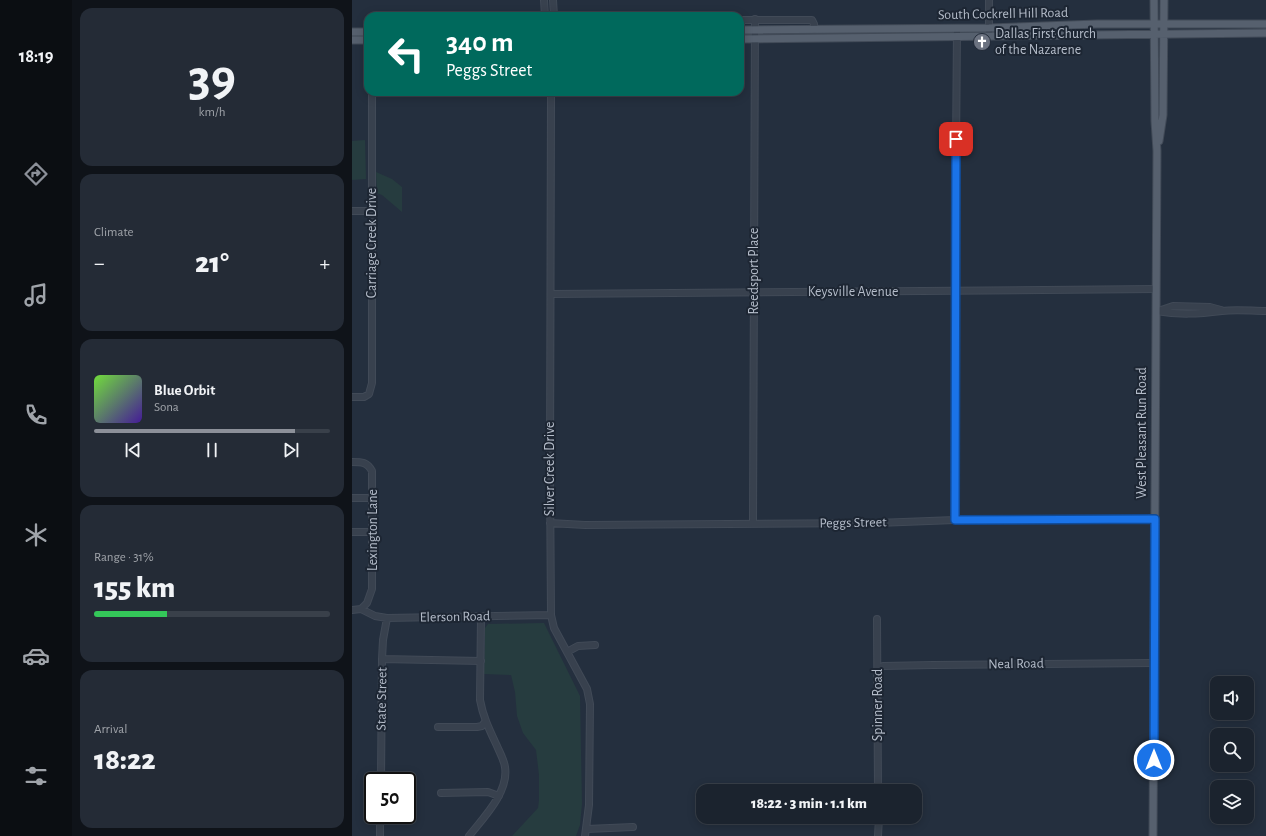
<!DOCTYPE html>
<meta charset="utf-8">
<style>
body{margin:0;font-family:"Alegreya Sans",sans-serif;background:#242b36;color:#f1f3f6;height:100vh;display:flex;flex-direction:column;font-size:15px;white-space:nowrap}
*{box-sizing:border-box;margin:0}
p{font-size:13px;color:#a0a4aa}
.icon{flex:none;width:22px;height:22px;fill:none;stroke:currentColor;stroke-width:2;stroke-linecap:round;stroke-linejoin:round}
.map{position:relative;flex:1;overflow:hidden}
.drawer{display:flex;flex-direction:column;gap:8px;padding:8px;background:#0f1319;width:280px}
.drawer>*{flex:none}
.hud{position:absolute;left:12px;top:12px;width:380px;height:84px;border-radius:12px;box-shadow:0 2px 10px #0003,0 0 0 1px #39404a;background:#00695c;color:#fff;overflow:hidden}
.controls{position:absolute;left:858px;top:676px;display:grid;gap:8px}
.controls a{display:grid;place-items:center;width:44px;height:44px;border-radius:8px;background:#1b232e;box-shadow:0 2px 10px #0003,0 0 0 1px #39404a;font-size:20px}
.speed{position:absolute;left:12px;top:772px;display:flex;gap:8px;font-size:20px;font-weight:700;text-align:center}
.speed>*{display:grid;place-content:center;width:52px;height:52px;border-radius:50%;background:#1b232e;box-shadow:0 2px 10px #0003,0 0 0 1px #39404a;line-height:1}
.speed .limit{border:2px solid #111;border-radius:6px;background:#fff;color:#111}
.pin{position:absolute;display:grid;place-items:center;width:34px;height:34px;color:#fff;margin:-17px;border-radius:8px;box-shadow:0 2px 6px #0006}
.me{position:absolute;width:44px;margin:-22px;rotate:0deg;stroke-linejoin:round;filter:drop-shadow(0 0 3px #0008)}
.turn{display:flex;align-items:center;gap:14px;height:84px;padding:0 16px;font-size:18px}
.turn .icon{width:52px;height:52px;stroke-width:2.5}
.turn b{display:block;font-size:28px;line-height:34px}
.big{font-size:30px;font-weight:800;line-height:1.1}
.drawer .widget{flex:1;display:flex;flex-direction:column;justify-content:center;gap:6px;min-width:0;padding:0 14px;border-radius:12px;background:#242b36}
.drawer .dial{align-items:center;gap:0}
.dial b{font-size:52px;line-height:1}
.song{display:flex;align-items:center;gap:12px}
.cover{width:48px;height:48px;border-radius:6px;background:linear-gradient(135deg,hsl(100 70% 55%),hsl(260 70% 35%))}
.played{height:4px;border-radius:2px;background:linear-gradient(90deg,#8c9099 85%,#39404a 85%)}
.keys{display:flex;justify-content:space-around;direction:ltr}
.heat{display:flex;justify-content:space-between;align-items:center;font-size:22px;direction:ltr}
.charge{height:6px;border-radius:3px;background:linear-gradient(90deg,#34c759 31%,#39404a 0)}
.trip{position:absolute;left:344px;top:784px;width:226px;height:40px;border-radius:12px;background:#1b232e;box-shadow:0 2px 10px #0003,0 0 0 1px #39404a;font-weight:800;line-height:40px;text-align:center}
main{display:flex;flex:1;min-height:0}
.tabs{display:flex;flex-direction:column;width:72px;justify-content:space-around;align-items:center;background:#0b0e12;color:#a0a4aa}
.tabs .icon{width:28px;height:28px}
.tabs .current{color:#8c9099}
.tabs b{font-size:18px;color:#f1f3f6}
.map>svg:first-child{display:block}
.green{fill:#263c3f}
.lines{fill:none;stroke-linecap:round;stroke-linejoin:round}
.minor-casing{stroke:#414a57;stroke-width:8}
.major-casing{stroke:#414a57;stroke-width:9}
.minor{stroke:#38414e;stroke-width:6}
.major{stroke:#56606e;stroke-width:7}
.route-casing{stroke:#114b97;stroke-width:10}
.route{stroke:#1a73e8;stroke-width:7}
.labels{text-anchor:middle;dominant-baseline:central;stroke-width:4;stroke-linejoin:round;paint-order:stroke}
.street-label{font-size:14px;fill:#b4bcc9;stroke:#1d2633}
.poi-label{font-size:14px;fill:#b4bcc9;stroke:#1d2633;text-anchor:start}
</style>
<main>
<nav class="tabs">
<b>18:19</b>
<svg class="icon current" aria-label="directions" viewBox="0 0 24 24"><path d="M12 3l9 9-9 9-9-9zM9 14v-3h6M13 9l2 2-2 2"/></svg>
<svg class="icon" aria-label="music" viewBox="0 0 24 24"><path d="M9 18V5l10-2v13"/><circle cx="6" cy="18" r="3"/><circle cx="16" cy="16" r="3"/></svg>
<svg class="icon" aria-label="phone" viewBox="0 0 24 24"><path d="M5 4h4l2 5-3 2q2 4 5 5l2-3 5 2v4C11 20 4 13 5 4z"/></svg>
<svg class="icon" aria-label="climate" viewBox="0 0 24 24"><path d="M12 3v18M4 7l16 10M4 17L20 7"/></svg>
<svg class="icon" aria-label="car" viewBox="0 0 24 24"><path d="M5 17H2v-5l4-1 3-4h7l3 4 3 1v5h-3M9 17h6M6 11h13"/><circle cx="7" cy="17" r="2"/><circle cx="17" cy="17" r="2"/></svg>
<svg class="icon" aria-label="filters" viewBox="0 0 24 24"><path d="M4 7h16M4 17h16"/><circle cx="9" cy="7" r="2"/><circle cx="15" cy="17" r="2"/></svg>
</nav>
<section class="drawer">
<div class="widget dial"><b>39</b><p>km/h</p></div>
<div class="widget"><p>Climate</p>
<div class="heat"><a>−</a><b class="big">21°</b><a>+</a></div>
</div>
<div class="widget">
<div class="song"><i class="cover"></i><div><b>Blue Orbit</b><p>Sona</p></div></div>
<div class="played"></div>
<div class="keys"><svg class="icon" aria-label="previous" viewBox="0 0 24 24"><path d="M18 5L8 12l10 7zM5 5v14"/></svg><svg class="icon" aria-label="pause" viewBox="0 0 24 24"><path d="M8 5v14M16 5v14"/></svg><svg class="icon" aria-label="next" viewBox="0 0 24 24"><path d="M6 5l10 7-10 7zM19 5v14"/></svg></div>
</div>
<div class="widget"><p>Range · 31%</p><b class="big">155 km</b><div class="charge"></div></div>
<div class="widget"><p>Arrival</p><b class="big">18:22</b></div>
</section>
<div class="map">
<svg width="914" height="836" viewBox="0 0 914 836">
<rect width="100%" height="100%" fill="#242f3e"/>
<path class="green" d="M13,140L14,179L0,180V141Z
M24,172L40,179L50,187V212L30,195L25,193Z
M192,623L228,696L230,804L228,825L224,836H160L186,808L187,800V775L184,750L171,733L165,716L163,692L159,675L132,674L133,628L136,624Z"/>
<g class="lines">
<g class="minor-casing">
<path id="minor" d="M192,0L193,16
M201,0L202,16
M637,0V36
M388,20H460L462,24V30
M199,92L198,478L199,615L202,628L235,689L238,704L237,805L233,836
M0,211H21
M199,294L804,289
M804,311C827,315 846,314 870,311C884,309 900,311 914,311
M806,311L821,306L858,307L869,310
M0,397H12L17,394L20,383V92
M0,462C10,462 15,462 20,471V589L15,603L9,609
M0,498H21
M603,520L604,151L605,28
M198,523L233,525L525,523L603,520L803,519
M401,523L403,19
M0,532H21
M0,610L9,609L23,616L35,618L199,615
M525,619L526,791
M215,652L226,646L243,645
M30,659L129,661
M526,670L531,666L581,665L803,663
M86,727H125L130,726L133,722
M29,781L30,659L31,640L35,618
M89,793L136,792L147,796
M235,829L281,827
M28,836V815
M117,836C132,817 157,792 153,767C152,760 148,753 145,746C138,731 131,717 128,700L129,617
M526,836L527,817"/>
</g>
<g class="major-casing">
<path id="major" d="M388,30L637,28L745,24H914
M0,32H16
M388,39C563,38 739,34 914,33
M0,40H16
M807,141L811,115L812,0
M801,836L805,151L803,121L802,0"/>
</g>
<use href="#minor" class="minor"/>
<use href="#major" class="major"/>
</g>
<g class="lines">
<g class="route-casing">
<path id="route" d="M604,139L603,520L803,519L802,760"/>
</g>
<use href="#route" class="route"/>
</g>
<defs>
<g id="church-disc" transform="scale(0.9)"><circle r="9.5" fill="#6b7280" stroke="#1d2633"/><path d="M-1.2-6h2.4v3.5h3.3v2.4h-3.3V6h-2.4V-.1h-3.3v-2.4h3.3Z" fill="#fff"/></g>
</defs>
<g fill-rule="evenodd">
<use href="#church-disc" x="630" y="42"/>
</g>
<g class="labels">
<g class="street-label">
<text transform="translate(651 14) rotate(-1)">South Cockrell Hill Road</text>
<text transform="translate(20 243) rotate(-90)">Carriage Creek Drive</text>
<text transform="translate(402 271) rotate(-90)">Reedsport Place</text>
<text x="501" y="292">Keysville Avenue</text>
<text transform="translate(790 433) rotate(-90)">West Pleasant Run Road</text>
<text transform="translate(198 469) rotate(-90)">Silver Creek Drive</text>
<text transform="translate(501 523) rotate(-1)">Peggs Street</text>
<text transform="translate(21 530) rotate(-90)">Lexington Lane</text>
<text transform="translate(103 617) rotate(-1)">Elerson Road</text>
<text transform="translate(664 664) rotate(-1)">Neal Road</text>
<text transform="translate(30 699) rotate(-89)">State Street</text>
<text transform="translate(526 705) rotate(-90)">Spinner Road</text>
</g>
<g class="poi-label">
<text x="643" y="34">Dallas First Church<tspan x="643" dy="16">of the Nazarene</tspan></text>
</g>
</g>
</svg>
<div class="controls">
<a><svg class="icon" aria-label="sound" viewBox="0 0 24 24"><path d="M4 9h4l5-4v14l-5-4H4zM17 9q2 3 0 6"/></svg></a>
<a><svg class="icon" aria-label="search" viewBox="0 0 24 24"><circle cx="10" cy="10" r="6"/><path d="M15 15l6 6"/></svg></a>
<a><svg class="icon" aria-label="layers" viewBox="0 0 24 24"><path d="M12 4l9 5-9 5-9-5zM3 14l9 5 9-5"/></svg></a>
</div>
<div class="speed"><div class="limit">50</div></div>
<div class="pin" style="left:604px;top:139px;background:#d93025"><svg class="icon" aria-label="arrive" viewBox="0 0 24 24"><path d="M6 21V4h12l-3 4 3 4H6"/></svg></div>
<svg class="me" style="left:802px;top:760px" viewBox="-20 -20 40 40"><circle r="17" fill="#1a73e8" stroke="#fff" stroke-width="3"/><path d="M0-11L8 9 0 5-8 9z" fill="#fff"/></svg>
<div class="trip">18:22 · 3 min · 1.1 km</div>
<div class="hud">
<div class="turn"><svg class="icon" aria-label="left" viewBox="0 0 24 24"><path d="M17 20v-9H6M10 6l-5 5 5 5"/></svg><div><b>340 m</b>Peggs Street</div></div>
</div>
</div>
</main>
